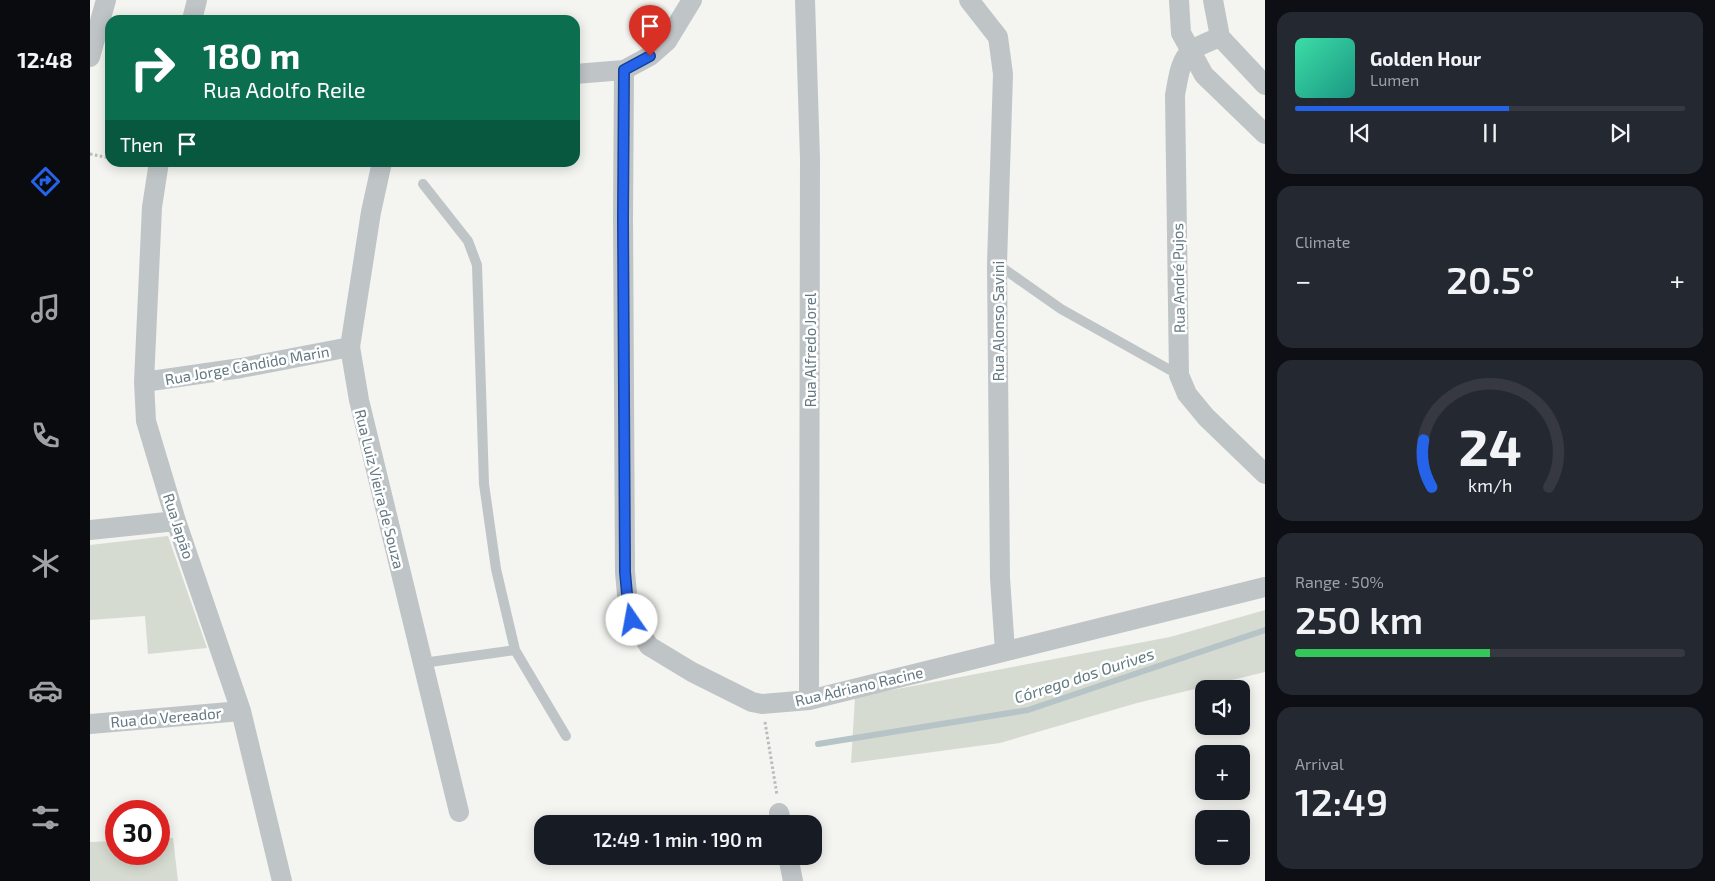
<!DOCTYPE html>
<meta charset="utf-8">
<style>
body{margin:0;font-family:"Exo 2",sans-serif;background:#242831;color:#f1f3f6;height:100vh;display:flex;flex-direction:column;font-size:19px;white-space:nowrap}
*{box-sizing:border-box;margin:0}
p{font-size:16px;color:#9ea1a6}
.icon{flex:none;width:28px;height:28px;fill:none;stroke:currentColor;stroke-width:2;stroke-linecap:round;stroke-linejoin:round}
.map{position:relative;flex:1;overflow:hidden}
.sheet{display:flex;flex-direction:column;gap:12px;padding:12px;background:#0d0f14;width:450px}
.sheet>*{flex:none}
.top-card{position:absolute;left:15px;top:15px;width:475px;height:152px;border-radius:15px;box-shadow:0 2px 12px #0003;background:#0b6e4f;color:#fff;overflow:hidden}
.buttons{position:absolute;left:1105px;top:680px;display:grid;gap:10px}
.buttons a{display:grid;place-items:center;width:55px;height:55px;border-radius:10px;background:#171b24;box-shadow:0 2px 12px #0003;font-size:25px}
.speed{position:absolute;left:15px;top:800px;display:flex;gap:10px;font-size:25px;font-weight:700;text-align:center}
.speed>*{display:grid;place-content:center;width:65px;height:65px;border-radius:50%;background:#171b24;box-shadow:0 2px 12px #0003;line-height:1}
.speed .limit{border:8px solid #d22;background:#fff;color:#111}
.pin{position:absolute;display:grid;place-items:center;width:42px;height:42px;color:#fff;margin:-51px -21px;border-radius:50% 50% 50% 0;rotate:-45deg;box-shadow:0 0 5px #0007}
.pin .icon{rotate:45deg}
.me{position:absolute;width:55px;margin:-28px;rotate:348deg;stroke-linejoin:round;filter:drop-shadow(0 0 4px #0008)}
.turn{display:flex;align-items:center;gap:18px;height:105px;padding:0 15px;font-size:22px}
.turn .icon{width:65px;height:65px;stroke-width:2.5}
.turn b{display:block;font-size:35px;line-height:42px}
.then{display:flex;align-items:center;height:48px;padding:0 15px;background:#0003;gap:10px;font-size:19px}
.big{font-size:38px;font-weight:600;line-height:1.1}
.sheet .card{flex:1;display:flex;flex-direction:column;justify-content:center;gap:8px;min-width:0;padding:0 18px;border-radius:15px;background:#242831}
.sheet .dial{align-items:center;gap:0}
.dial svg{height:130px;overflow:visible;fill:none;stroke:#363941;stroke-width:7;stroke-linecap:round;text-anchor:middle}
.dial text{fill:#f1f3f6;stroke:none}
.song{display:flex;align-items:center;gap:15px}
.cover{width:60px;height:60px;border-radius:8px;background:linear-gradient(135deg,hsl(160 70% 55%),hsl(170 70% 35%))}
.played{height:5px;border-radius:2px;background:linear-gradient(90deg,#2563eb 55%,#363941 55%)}
.keys{display:flex;justify-content:space-around;direction:ltr}
.heat{display:flex;justify-content:space-between;align-items:center;font-size:28px;direction:ltr}
.charge{height:8px;border-radius:4px;background:linear-gradient(90deg,#34c759 50%,#363941 0)}
.trip{position:absolute;left:444px;top:815px;width:288px;height:50px;border-radius:15px;background:#171b24;box-shadow:0 2px 12px #0003;font-weight:600;line-height:50px;text-align:center}
main{display:flex;flex:1;min-height:0}
.dock{display:flex;flex-direction:column;width:90px;justify-content:space-around;align-items:center;background:#090b0e;color:#9ea1a6}
.dock .icon{width:35px;height:35px}
.dock .active{color:#2563eb}
.dock b{font-size:22px;color:#f1f3f6}
.map>svg:first-child{display:block}
.green{fill:#d6dbd1}
.lines{fill:none;stroke-linecap:round;stroke-linejoin:round}
.stream{stroke:#b6c4c7;stroke-width:6}
.path{stroke:#b9bcbd;stroke-width:3;stroke-dasharray:2.5 2.5;stroke-linecap:butt}
.lane{stroke:#bfc4c6;stroke-width:10}
.street{stroke:#bfc4c6;stroke-width:20}
.route-casing{stroke:#184099;stroke-width:12}
.route{stroke:#2563eb;stroke-width:9}
.labels{text-anchor:middle;dominant-baseline:central;stroke-width:5;stroke-linejoin:round;paint-order:stroke}
.street-label{font-size:15px;fill:#637781;stroke:#fff}
.water-label{font-size:16px;font-style:italic;fill:#5f7a7f;stroke:#fff}
</style>
<main>
<nav class="dock">
<b>12:48</b>
<svg class="icon active" aria-label="directions" viewBox="0 0 24 24"><path d="M12 3l9 9-9 9-9-9zM9 14v-3h6M13 9l2 2-2 2"/></svg>
<svg class="icon" aria-label="music" viewBox="0 0 24 24"><path d="M9 18V5l10-2v13"/><circle cx="6" cy="18" r="3"/><circle cx="16" cy="16" r="3"/></svg>
<svg class="icon" aria-label="phone" viewBox="0 0 24 24"><path d="M5 4h4l2 5-3 2q2 4 5 5l2-3 5 2v4C11 20 4 13 5 4z"/></svg>
<svg class="icon" aria-label="climate" viewBox="0 0 24 24"><path d="M12 3v18M4 7l16 10M4 17L20 7"/></svg>
<svg class="icon" aria-label="car" viewBox="0 0 24 24"><path d="M5 17H2v-5l4-1 3-4h7l3 4 3 1v5h-3M9 17h6M6 11h13"/><circle cx="7" cy="17" r="2"/><circle cx="17" cy="17" r="2"/></svg>
<svg class="icon" aria-label="filters" viewBox="0 0 24 24"><path d="M4 7h16M4 17h16"/><circle cx="9" cy="7" r="2"/><circle cx="15" cy="17" r="2"/></svg>
</nav>
<div class="map">
<svg width="1175" height="881" viewBox="0 0 1175 881">
<rect width="100%" height="100%" fill="#f4f4f0"/>
<path class="green" d="M78,536L117,648L58,654L55,616L0,620V545Z
M1175,610V672L1047,703L910,743L761,763L765,697L1080,637Z
M83,838L88,881H0V842L26,841V854H69V839Z"/>
<g class="lines">
<path class="stream" d="M728,744L938,710L1175,630"/>
<path class="path" d="M0,154L20,158
M675,722L687,795"/>
<path class="lane" d="M333,184L378,241L387,265L394,484L406,569L425,650
M907,264L971,309L1089,375
M333,663L425,650L476,736"/>
<path class="street" d="M715,0L720,159L719,700
M879,0L908,37L913,74L907,264L910,578L915,651
M1089,0L1091,33L1114,75L1175,134
M1123,0L1130,37L1175,85
M102,20L107,0
M1130,37C1121,41 1109,45 1101,51C1089,61 1088,81 1085,95L1089,375L1097,394L1116,417L1175,474
M0,57L16,0
M534,70L533,217L535,572L538,605L542,620L559,646L602,672L662,702L672,704L719,700L1175,587
M485,74L534,70L560,56L577,41L602,0
M69,162L62,207L54,382L56,421L86,521L151,711L192,881
M292,162L281,212L260,347L269,400L369,812
M54,382L151,368L260,347
M0,530L86,521
M0,724L151,711
M689,813L692,824
M698,856L703,881"/>
</g>
<g class="lines">
<g class="route-casing">
<path id="route" d="M542,620L538,605L535,572L533,218L534,70L560,56"/>
</g>
<use href="#route" class="route"/>
</g>
<g class="labels">
<g class="street-label">
<text transform="translate(1088 278) rotate(-91)">Rua André Pujos</text>
<text transform="translate(908 321) rotate(-90)">Rua Alonso Savini</text>
<text transform="translate(720 350) rotate(-90)">Rua Alfredo Jorel</text>
<text transform="translate(157 365) rotate(-10)">Rua Jorge Cândido Marin</text>
<text transform="translate(290 489) rotate(76)">Rua Luiz Vieira de Souza</text>
<text transform="translate(89 526) rotate(72)">Rua Japão</text>
<text transform="translate(769 686) rotate(-13)">Rua Adriano Racine</text>
<text transform="translate(76 717) rotate(-5)">Rua do Vereador</text>
</g>
<g class="water-label">
<text transform="translate(994 675) rotate(-18)">Córrego dos Ourives</text>
</g>
</g>
</svg>
<div class="buttons">
<a><svg class="icon" aria-label="sound" viewBox="0 0 24 24"><path d="M4 9h4l5-4v14l-5-4H4zM17 9q2 3 0 6"/></svg></a>
<a>+</a>
<a>−</a>
</div>
<div class="speed"><div class="limit">30</div></div>
<div class="pin" style="left:560px;top:56px;background:#d93025"><svg class="icon" aria-label="arrive" viewBox="0 0 24 24"><path d="M6 21V4h12l-3 4 3 4H6"/></svg></div>
<svg class="me" style="left:542px;top:620px" viewBox="-20 -20 40 40"><circle r="19" fill="#fff"/><path d="M0-13L10 11 0 6-10 11z" fill="#2563eb"/></svg>
<div class="trip">12:49 · 1 min · 190 m</div>
<div class="top-card">
<div class="turn"><svg class="icon" aria-label="right" viewBox="0 0 24 24"><path d="M7 20v-9h11M14 6l5 5-5 5"/></svg><div><b>180 m</b>Rua Adolfo Reile</div></div>
<div class="then">Then<svg class="icon" aria-label="arrive" viewBox="0 0 24 24"><path d="M6 21V4h12l-3 4 3 4H6"/></svg></div>
</div>
</div>
<section class="sheet">
<div class="card">
<div class="song"><i class="cover"></i><div><b>Golden Hour</b><p>Lumen</p></div></div>
<div class="played"></div>
<div class="keys"><svg class="icon" aria-label="previous" viewBox="0 0 24 24"><path d="M18 5L8 12l10 7zM5 5v14"/></svg><svg class="icon" aria-label="pause" viewBox="0 0 24 24"><path d="M8 5v14M16 5v14"/></svg><svg class="icon" aria-label="next" viewBox="0 0 24 24"><path d="M6 5l10 7-10 7zM19 5v14"/></svg></div>
</div>
<div class="card"><p>Climate</p>
<div class="heat"><a>−</a><b class="big">20.5°</b><a>+</a></div>
</div>
<div class="card dial"><svg viewBox="0 0 100 80">
<path d="M14 69A42 42 0 1 1 86 69"/>
<path d="M14 69A42 42 0 0 1 9 40" stroke="#2563eb"/>
<text x="50" y="56" font-size="32" font-weight="700">24</text>
<text x="50" y="72" font-size="11">km/h</text>
</svg></div>
<div class="card"><p>Range · 50%</p><b class="big">250 km</b><div class="charge"></div></div>
<div class="card"><p>Arrival</p><b class="big">12:49</b></div>
</section>
</main>
